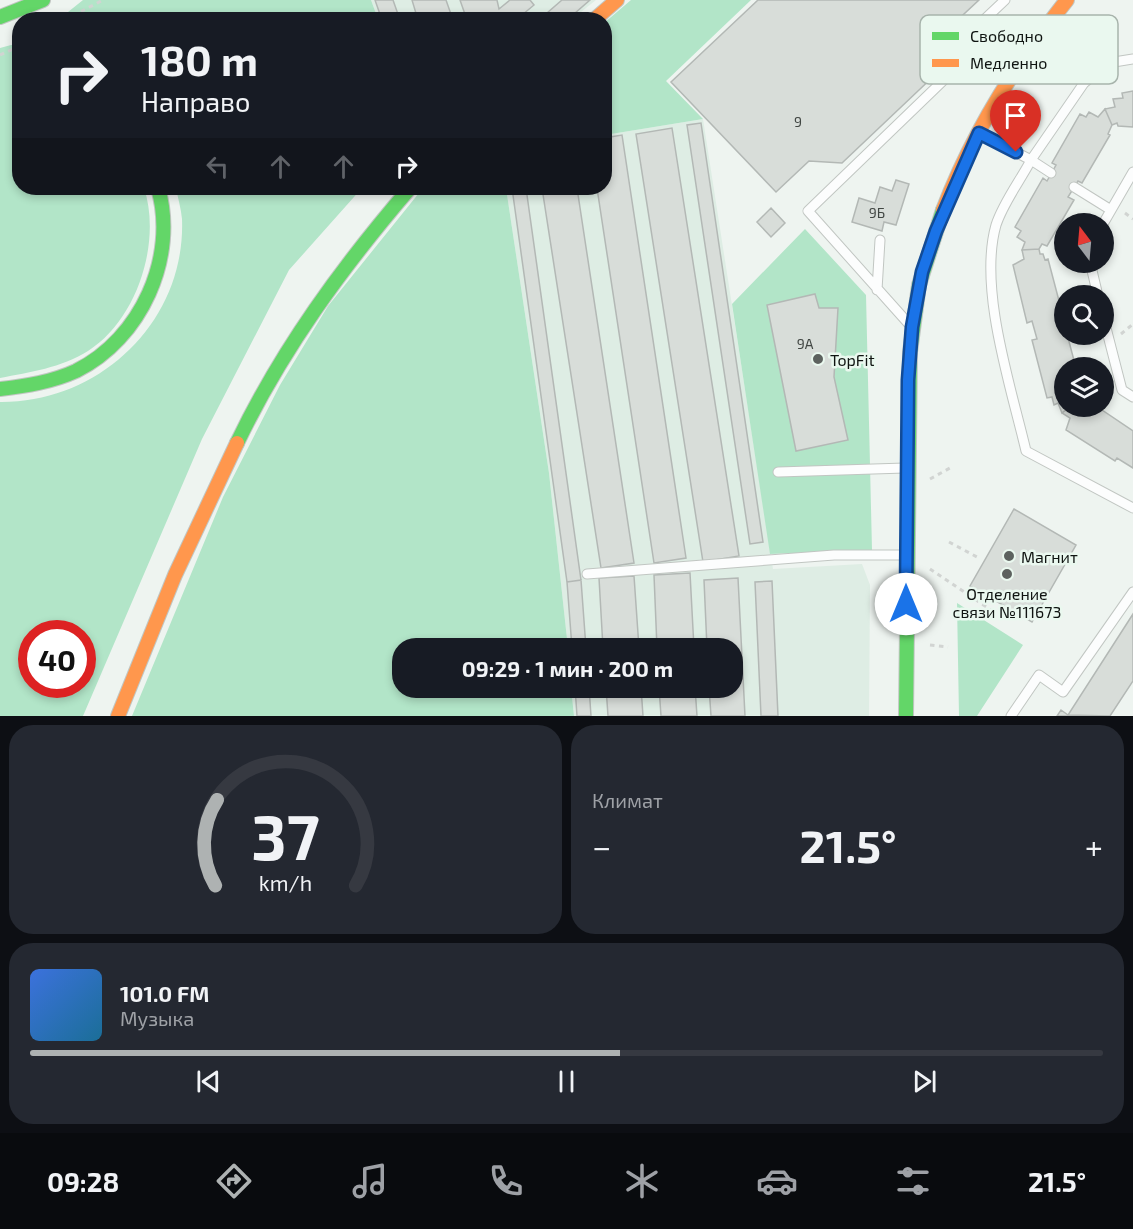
<!DOCTYPE html>
<html lang="ru">
<meta charset="utf-8">
<style>
body{margin:0;font-family:"Exo 2",sans-serif;background:#242831;color:#f1f3f6;height:100vh;display:flex;flex-direction:column;font-size:22px;white-space:nowrap}
*{box-sizing:border-box;margin:0}
p{font-size:20px;color:#9ea1a6}
.icon{flex:none;width:33px;height:33px;fill:none;stroke:currentColor;stroke-width:2;stroke-linecap:round;stroke-linejoin:round}
.map{position:relative;height:716px;overflow:hidden}
.panel{display:flex;flex-direction:column;gap:9px;padding:9px;background:#0d0f14;flex:1}
.panel>*{flex:none}
.top-card{position:absolute;left:12px;top:12px;width:600px;height:183px;border-radius:24px;box-shadow:0 3px 9px #0003;background:#171b24;color:#f1f3f6;overflow:hidden}
.needle{width:39px;rotate:344deg}
.fabs{position:absolute;left:1054px;top:213px;display:grid;gap:12px}
.fabs a{display:grid;place-items:center;width:60px;height:60px;border-radius:50%;background:#171b24;box-shadow:0 3px 9px #0003;font-size:30px}
.speed{position:absolute;left:18px;top:620px;display:flex;gap:12px;font-size:30px;font-weight:700;text-align:center}
.speed>*{display:grid;place-content:center;width:78px;height:78px;border-radius:50%;background:#171b24;box-shadow:0 3px 9px #0003;line-height:1}
.speed .limit{border:9px solid #d22;background:#fff;color:#111}
.pin{position:absolute;display:grid;place-items:center;width:51px;height:51px;color:#fff;margin:-62px -26px;border-radius:50% 50% 50% 0;rotate:-45deg;box-shadow:0 0 6px #0007}
.pin .icon{rotate:45deg}
.me{position:absolute;width:66px;margin:-33px;rotate:0deg;stroke-linejoin:round;filter:drop-shadow(0 0 4px #0008)}
.turn{display:flex;align-items:center;gap:21px;height:126px;padding:0 30px;font-size:27px}
.turn .icon{width:78px;height:78px;stroke-width:2.5}
.turn b{display:block;font-size:42px;line-height:51px}
.lanes{display:flex;align-items:center;height:57px;padding:0 30px;background:#0003;justify-content:center;gap:30px;direction:ltr}
.lanes .off{opacity:.35}
.big{font-size:45px;font-weight:700;line-height:1.1}
.panel .tile{flex:1;display:flex;flex-direction:column;justify-content:center;gap:9px;min-width:0;padding:0 21px;border-radius:24px;background:#242831}
.panel .dial{align-items:center;gap:0}
.dial svg{height:156px;overflow:visible;fill:none;stroke:#363941;stroke-width:7;stroke-linecap:round;text-anchor:middle}
.dial text{fill:#f1f3f6;stroke:none}
.song{display:flex;align-items:center;gap:18px}
.cover{width:72px;height:72px;border-radius:9px;background:linear-gradient(135deg,hsl(220 70% 55%),hsl(200 70% 35%))}
.played{height:6px;border-radius:3px;background:linear-gradient(90deg,#aeb2b2 55%,#363941 55%)}
.keys{display:flex;justify-content:space-around;direction:ltr}
.heat{display:flex;justify-content:space-between;align-items:center;font-size:33px;direction:ltr}
.panel .tiles{flex:1;display:grid;gap:9px;grid-template-columns:1fr 1fr}
.tile:last-child{grid-column:span 2}
.trip{position:absolute;left:392px;top:638px;width:351px;height:60px;border-radius:24px;background:#171b24;box-shadow:0 3px 9px #0003;font-weight:700;line-height:60px;text-align:center}
.menu{display:flex;height:96px;justify-content:space-around;align-items:center;background:#090b0e;color:#9ea1a6}
.menu .icon{width:42px;height:42px}
.menu .on{color:#aeb2b2}
.menu b{font-size:27px;color:#f1f3f6}
.map>svg:first-child{display:block}
.built{fill:#deede4}
.green{fill:#b2e5c8;fill-rule:evenodd}
.building{fill:#d8ddd9;stroke:#b3b8b5;stroke-width:1.5}
.lines{fill:none;stroke-linecap:round;stroke-linejoin:round}
.lane-casing{stroke:#c1c6c2;stroke-width:11}
.fast-casing{stroke:#c1c6c2;stroke-width:16}
.slow-casing{stroke:#c1c6c2;stroke-width:16}
.path{stroke:#d1d4d2;stroke-width:3;stroke-dasharray:4.5 4.5;stroke-linecap:butt}
.lane{stroke:#fcfdfd;stroke-width:9}
.fast{stroke:#63d668;stroke-width:14}
.slow{stroke:#ff974d;stroke-width:14}
.route-casing{stroke:#114b97;stroke-width:15}
.route{stroke:#1a73e8;stroke-width:10}
.poi-dot{fill:#5d625f;stroke:#eaf8ef;stroke-width:2}
.labels{text-anchor:middle;dominant-baseline:central;stroke-width:5;stroke-linejoin:round;paint-order:stroke}
.number-label{font-size:14px;fill:#414643}
.poi-label{font-size:16px;fill:#0f1411;stroke:#eaf8ef;text-anchor:start}
.key{fill:#eaf8ef;stroke:#a8b4ac;stroke-width:1.5}
.key-label{font-size:16px;fill:#0f1411}
</style>
<div class="map">
<svg width="1133" height="716" viewBox="0 0 1133 716">
<rect width="100%" height="100%" fill="#eef4f0"/>
<path class="built" d="M371,0H596L571,20L378,19Z
M703,119L773,569L862,564L870,585L869,716H574L571,687H732V648H568L549,473L506,188H604L605,135Z"/>
<path class="green" d="M83,0H371L378,19H70L68,12Z
M631,0H751L666,81L703,119L605,135L604,23Z
M11,45H19L20,188H144C162,242 137,320 88,351C61,368 30,372 0,378V48Z
M176,188H362L289,270L202,439L83,716H0V402C100,403 186,321 182,219C181,209 178,198 176,188ZM32,633H82V684H32Z
M423,188H506L549,473L568,648H402V687H571L574,716H132L223,497L280,385L328,306Z
M805,229L866,295L872,550L770,554L732,304Z
M957,603L1023,645L977,716H959Z"/>
<path class="building" d="M375,0H393L400,20H382Z
M412,0H446L453,20H418Z
M460,0H497L499,9L510,0H530L534,5L516,20H467Z
M562,0H590L567,20H539Z
M758,0H979L936,40L938,72L842,163L809,161L776,192L671,82Z
M1133,91V127L1118,126L1117,123L1112,125L1105,109L1115,107L1113,99L1123,98L1122,93Z
M1105,109L1112,125L1108,134L1110,135L1082,183L1078,181L1068,197L1074,200L1047,246L1042,244L1039,249L1022,250L1025,242L1017,237L1021,231L1015,227L1043,178L1047,181L1056,165L1052,163L1080,114L1086,117L1089,112L1098,117Z
M701,123L763,542L750,544L687,125Z
M672,128L739,556L703,562L636,134Z
M622,135L686,558L654,563L597,188H604V138Z
M896,180L909,184L896,225L884,222L882,231L852,222L859,198L875,203L880,187L892,191Z
M512,188H526L581,580L567,582Z
M542,188H577L634,563L601,568Z
M771,208L785,223L771,237L757,222Z
M1039,249L1040,254H1043L1045,260L1048,259L1063,316L1059,317L1063,335L1067,334L1076,368H1065V406H1071L1062,413L1058,403L1054,405L1052,397L1047,398L1032,340L1037,339L1032,321L1027,323L1013,265L1024,259L1022,250Z
M815,294L819,308H838L834,377L848,440L796,451L767,305Z
M1071,406H1096L1133,431V468L1117,458L1115,461L1066,430L1070,418L1062,413Z
M1014,509L1076,545L1032,622L970,586Z
M690,573L694,648H657L654,575Z
M634,576L639,648H603L599,578Z
M738,578L745,716H711L709,687H732V648H707L704,580Z
M581,580L586,648H572L567,582Z
M772,581L778,716H761L755,582Z
M1133,614V681L1110,716L1068,715Z
M575,687H589L591,716H577Z
M606,687H641L643,716H608Z
M659,687H695L697,716H661Z
M1061,710L1068,715L1069,716H1057Z"/>
<g class="lines">
<g class="lane-casing">
<path id="lane" d="M981,134L1031,160L1084,83L1108,63L1133,59
M1051,173L1031,160C1020,181 1003,203 996,225C978,288 1011,387 1026,451L1133,508
M1074,187L1111,210
M1103,224L1133,172
M1090,262L1098,296
M877,290L880,240
M1104,320L1122,390L1133,397
M908,323L808,211L951,73L970,33L1005,0
M778,472L905,468
M587,574L834,555H904
M1011,716L1039,675L1063,692L1133,592"/>
</g>
<g class="fast-casing">
<path id="fast" d="M0,17L43,0
M0,389C26,386 52,382 76,371C141,339 178,257 158,188
M237,443C282,349 343,266 410,188
M906,716L910,352L919,285L943,210"/>
</g>
<g class="slow-casing">
<path id="slow" d="M594,20L617,0
M943,210C972,134 1016,63 1067,0
M118,716L175,575L237,443"/>
</g>
<path class="path" d="M65,20L103,0
M0,55L20,46
M1125,213L1133,219
M1121,334L1133,324
M930,479L950,468
M949,542L977,557
M930,569L991,610
M930,645L948,647"/>
<use href="#lane" class="lane"/>
<use href="#fast" class="fast"/>
<use href="#slow" class="slow"/>
</g>
<g class="lines">
<g class="route-casing">
<path id="route" d="M906,604L908,380L912,327L922,272L936,231L979,133L1016,152"/>
</g>
<use href="#route" class="route"/>
</g>
<g class="poi-dot">
<circle cx="818" cy="359" r="6"/>
<circle cx="1009" cy="556" r="6"/>
<circle cx="1007" cy="574" r="6"/>
</g>
<g class="labels">
<g class="number-label">
<text x="798" y="121">9</text>
<text x="877" y="212">9Б</text>
<text x="805" y="343">9А</text>
</g>
<g class="poi-label">
<text x="830" y="359">TopFit</text>
<text x="1021" y="556">Магнит</text>
<text x="1007" y="593" text-anchor="middle">Отделение<tspan x="1007" dy="18">связи №111673</tspan></text>
</g>
</g>
<rect x="920" y="15" width="198" height="69" rx="9" class="key"/>
<rect x="932" y="32" width="27" height="8" fill="#63d668"/>
<rect x="932" y="59" width="27" height="8" fill="#ff974d"/>
<g class="key-label">
<text x="970" y="42">Свободно</text>
<text x="970" y="69">Медленно</text>
</g>
</svg>
<div class="fabs">
<a><svg class="needle" viewBox="-14 -14 28 28"><path d="M0-13l5 13h-10z" fill="#e53935"/><path d="M0 13l5-13h-10z" fill="#9ea1a6"/></svg></a>
<a><svg class="icon" aria-label="search" viewBox="0 0 24 24"><circle cx="10" cy="10" r="6"/><path d="M15 15l6 6"/></svg></a>
<a><svg class="icon" aria-label="layers" viewBox="0 0 24 24"><path d="M12 4l9 5-9 5-9-5zM3 14l9 5 9-5"/></svg></a>
</div>
<div class="speed"><div class="limit">40</div></div>
<div class="pin" style="left:1016px;top:152px;background:#d93025"><svg class="icon" aria-label="arrive" viewBox="0 0 24 24"><path d="M6 21V4h12l-3 4 3 4H6"/></svg></div>
<svg class="me" style="left:906px;top:604px" viewBox="-20 -20 40 40"><circle r="19" fill="#fff"/><path d="M0-13L10 11 0 6-10 11z" fill="#1a73e8"/></svg>
<div class="trip">09:29 · 1 мин · 200 m</div>
<div class="top-card">
<div class="turn"><svg class="icon" aria-label="right" viewBox="0 0 24 24"><path d="M7 20v-9h11M14 6l5 5-5 5"/></svg><div><b>180 m</b>Направо</div></div>
<div class="lanes"><svg class="icon off" aria-label="left" viewBox="0 0 24 24"><path d="M17 20v-9H6M10 6l-5 5 5 5"/></svg><svg class="icon off" aria-label="ahead" viewBox="0 0 24 24"><path d="M12 20V5M6 11l6-6 6 6"/></svg><svg class="icon off" aria-label="ahead" viewBox="0 0 24 24"><path d="M12 20V5M6 11l6-6 6 6"/></svg><svg class="icon" aria-label="right" viewBox="0 0 24 24"><path d="M7 20v-9h11M14 6l5 5-5 5"/></svg></div>
</div>
</div>
<section class="panel">
<div class="tiles">
<div class="tile dial"><svg viewBox="0 0 100 80">
<path d="M14 69A42 42 0 1 1 86 69"/>
<path d="M14 69A42 42 0 0 1 15 25" stroke="#aeb2b2"/>
<text x="50" y="56" font-size="32" font-weight="700">37</text>
<text x="50" y="72" font-size="11">km/h</text>
</svg></div>
<div class="tile"><p>Климат</p>
<div class="heat"><a>−</a><b class="big">21.5°</b><a>+</a></div>
</div>
<div class="tile">
<div class="song"><i class="cover"></i><div><b>101.0 FM</b><p>Музыка</p></div></div>
<div class="played"></div>
<div class="keys"><svg class="icon" aria-label="previous" viewBox="0 0 24 24"><path d="M18 5L8 12l10 7zM5 5v14"/></svg><svg class="icon" aria-label="pause" viewBox="0 0 24 24"><path d="M8 5v14M16 5v14"/></svg><svg class="icon" aria-label="next" viewBox="0 0 24 24"><path d="M6 5l10 7-10 7zM19 5v14"/></svg></div>
</div>
</div>
</section>
<nav class="menu">
<b>09:28</b>
<svg class="icon on" aria-label="directions" viewBox="0 0 24 24"><path d="M12 3l9 9-9 9-9-9zM9 14v-3h6M13 9l2 2-2 2"/></svg>
<svg class="icon" aria-label="music" viewBox="0 0 24 24"><path d="M9 18V5l10-2v13"/><circle cx="6" cy="18" r="3"/><circle cx="16" cy="16" r="3"/></svg>
<svg class="icon" aria-label="phone" viewBox="0 0 24 24"><path d="M5 4h4l2 5-3 2q2 4 5 5l2-3 5 2v4C11 20 4 13 5 4z"/></svg>
<svg class="icon" aria-label="climate" viewBox="0 0 24 24"><path d="M12 3v18M4 7l16 10M4 17L20 7"/></svg>
<svg class="icon" aria-label="car" viewBox="0 0 24 24"><path d="M5 17H2v-5l4-1 3-4h7l3 4 3 1v5h-3M9 17h6M6 11h13"/><circle cx="7" cy="17" r="2"/><circle cx="17" cy="17" r="2"/></svg>
<svg class="icon" aria-label="filters" viewBox="0 0 24 24"><path d="M4 7h16M4 17h16"/><circle cx="9" cy="7" r="2"/><circle cx="15" cy="17" r="2"/></svg>
<b>21.5°</b>
</nav>
